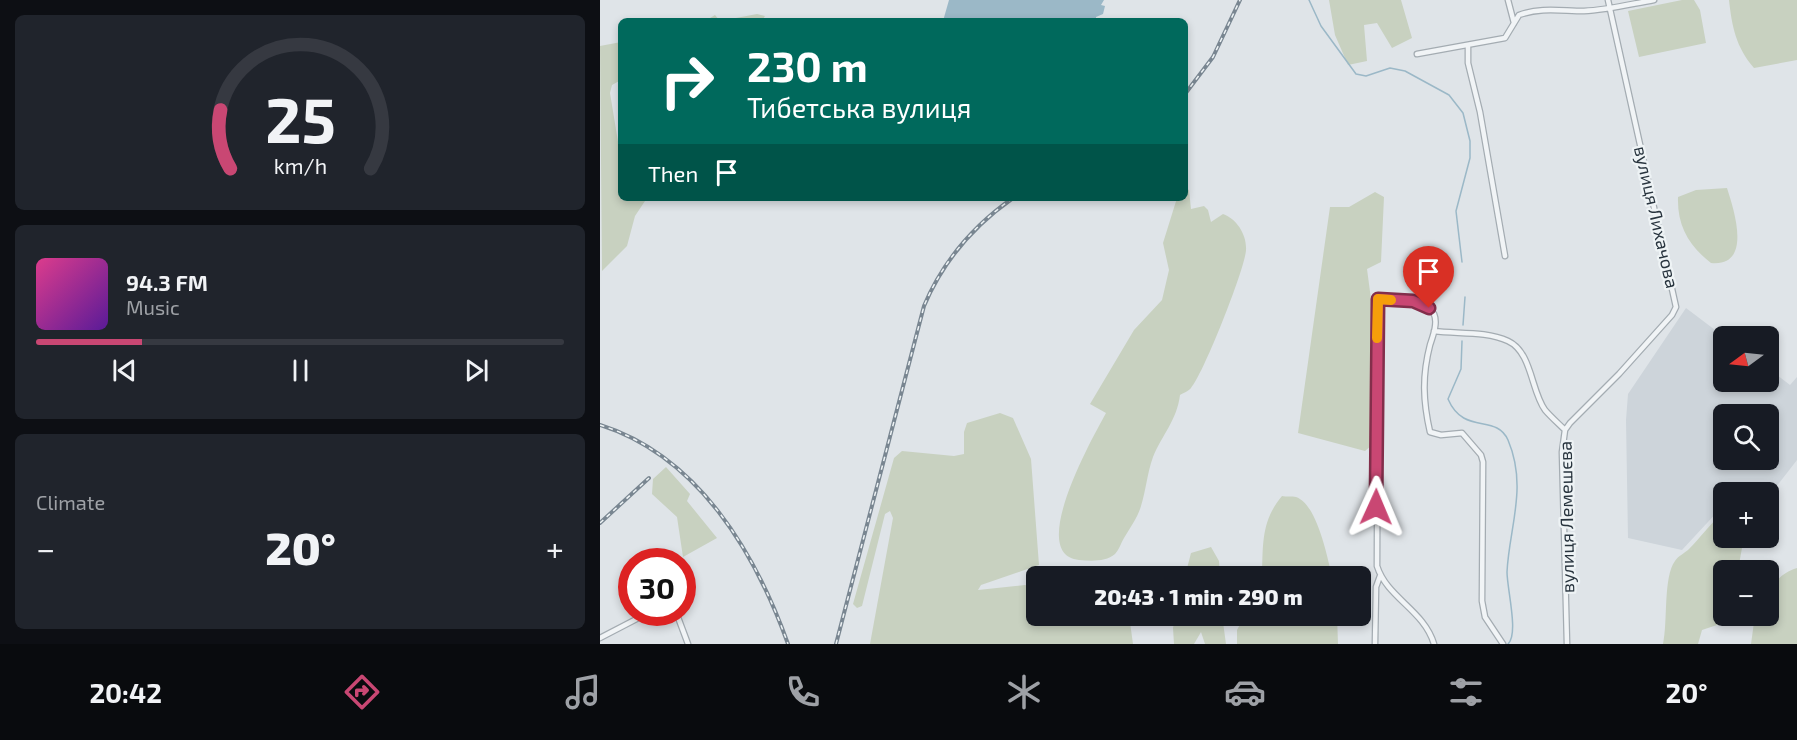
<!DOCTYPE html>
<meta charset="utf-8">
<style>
body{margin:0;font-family:"Exo 2",sans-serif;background:#20242c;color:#f1f3f6;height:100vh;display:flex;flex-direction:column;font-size:22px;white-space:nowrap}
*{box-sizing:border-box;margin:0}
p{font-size:20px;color:#9ea1a6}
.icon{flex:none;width:33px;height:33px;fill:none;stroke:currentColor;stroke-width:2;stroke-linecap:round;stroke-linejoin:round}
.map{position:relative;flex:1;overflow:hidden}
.panel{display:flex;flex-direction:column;gap:15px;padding:15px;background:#0d0f14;width:600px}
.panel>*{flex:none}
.top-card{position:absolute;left:18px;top:18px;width:570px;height:183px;border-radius:9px;box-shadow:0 3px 9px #0003;background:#00695c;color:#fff;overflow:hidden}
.needle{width:39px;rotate:255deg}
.buttons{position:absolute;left:1113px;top:326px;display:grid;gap:12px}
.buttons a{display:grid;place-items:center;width:66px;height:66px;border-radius:9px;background:#171b24;box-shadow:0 3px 9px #0003;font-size:30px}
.speed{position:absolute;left:18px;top:548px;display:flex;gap:12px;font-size:30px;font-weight:700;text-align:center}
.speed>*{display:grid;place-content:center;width:78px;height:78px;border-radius:50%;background:#171b24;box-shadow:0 3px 9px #0003;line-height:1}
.speed .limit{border:9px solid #d22;background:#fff;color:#111}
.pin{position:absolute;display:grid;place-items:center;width:51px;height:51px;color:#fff;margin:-62px -26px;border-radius:50% 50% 50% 0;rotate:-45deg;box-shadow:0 0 6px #0007}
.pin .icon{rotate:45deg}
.me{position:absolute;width:66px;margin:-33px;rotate:1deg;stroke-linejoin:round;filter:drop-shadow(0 0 4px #0008)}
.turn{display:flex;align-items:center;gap:21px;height:126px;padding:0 30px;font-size:27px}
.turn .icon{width:78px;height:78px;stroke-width:2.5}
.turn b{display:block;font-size:42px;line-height:51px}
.then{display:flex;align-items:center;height:57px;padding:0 30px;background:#0003;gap:12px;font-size:22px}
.big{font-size:45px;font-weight:800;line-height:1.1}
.panel .card{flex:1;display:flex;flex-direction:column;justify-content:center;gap:9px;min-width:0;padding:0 21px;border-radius:9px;background:#20242c}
.panel .dial{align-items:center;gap:0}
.dial svg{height:156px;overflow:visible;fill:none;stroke:#363941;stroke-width:7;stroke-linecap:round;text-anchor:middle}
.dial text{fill:#f1f3f6;stroke:none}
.song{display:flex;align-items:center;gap:18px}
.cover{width:72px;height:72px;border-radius:9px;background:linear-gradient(135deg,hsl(330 70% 55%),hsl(270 70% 35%))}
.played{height:6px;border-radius:3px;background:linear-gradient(90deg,#c94773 20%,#363941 20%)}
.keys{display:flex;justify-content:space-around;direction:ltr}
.heat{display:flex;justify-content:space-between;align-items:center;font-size:33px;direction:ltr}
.trip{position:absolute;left:426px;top:566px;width:345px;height:60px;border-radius:9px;background:#171b24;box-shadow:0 3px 9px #0003;font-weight:800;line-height:60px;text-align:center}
.tab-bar{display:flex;height:96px;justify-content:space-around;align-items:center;background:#090b0e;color:#9ea1a6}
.tab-bar .icon{width:42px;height:42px}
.tab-bar .selected{color:#c94773}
.tab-bar b{font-size:27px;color:#f1f3f6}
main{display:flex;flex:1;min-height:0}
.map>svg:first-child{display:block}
.built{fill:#cdd4da;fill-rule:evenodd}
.green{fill:#c8d1c0}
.water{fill:#9bb8c7}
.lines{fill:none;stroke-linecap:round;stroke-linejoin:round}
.stream{stroke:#9bb8c7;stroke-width:1.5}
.minor-casing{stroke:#a4acb2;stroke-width:7}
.minor{stroke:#f1f4f6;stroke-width:4.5}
.rail-casing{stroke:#798691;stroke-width:4}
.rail{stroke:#eef3f5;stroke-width:1.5;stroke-dasharray:4.5;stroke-linecap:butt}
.route-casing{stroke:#832e4b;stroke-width:15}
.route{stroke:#c94773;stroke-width:10}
.slow{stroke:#f59e0b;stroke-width:10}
.labels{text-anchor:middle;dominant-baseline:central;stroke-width:4.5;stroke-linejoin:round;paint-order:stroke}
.street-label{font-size:18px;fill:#28343e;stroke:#eef3f5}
</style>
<main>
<section class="panel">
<div class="card dial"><svg viewBox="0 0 100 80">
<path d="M14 69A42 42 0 1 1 86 69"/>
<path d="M14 69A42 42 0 0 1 9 39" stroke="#c94773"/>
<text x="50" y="56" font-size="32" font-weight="700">25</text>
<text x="50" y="72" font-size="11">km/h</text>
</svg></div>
<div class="card">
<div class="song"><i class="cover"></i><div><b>94.3 FM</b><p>Music</p></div></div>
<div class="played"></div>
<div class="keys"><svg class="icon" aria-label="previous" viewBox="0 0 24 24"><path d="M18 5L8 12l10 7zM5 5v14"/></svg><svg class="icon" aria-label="pause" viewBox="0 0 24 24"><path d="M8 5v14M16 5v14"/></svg><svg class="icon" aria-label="next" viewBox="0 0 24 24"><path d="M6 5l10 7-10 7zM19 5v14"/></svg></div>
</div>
<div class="card"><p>Climate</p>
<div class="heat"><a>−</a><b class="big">20°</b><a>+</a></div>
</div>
</section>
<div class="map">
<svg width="1197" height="644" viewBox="0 0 1197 644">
<rect width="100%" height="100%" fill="#dfe4e8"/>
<path class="built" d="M1086,308L1123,336L1124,381H1168L1169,369L1190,385L1197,377V460L1169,496L1168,492H1124L1123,512L1120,509L1082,550L1028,538L1026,420L1028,394ZM1124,414H1168V459H1124Z"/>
<path class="green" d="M729,0H801L812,38L792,48L777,23L764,25L767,61L748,65L735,35Z
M1082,0H1094L1100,10L1106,43L1039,57L1028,11Z
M1129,0H1197V60L1154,68C1136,47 1132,27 1129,0Z
M157,14L165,16L162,21H105L115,15L120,21Z
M21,42V80L12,85L10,93L21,160V198H47L35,216L27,246L2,271L0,46Z
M585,188L589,190L591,209L604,206L608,210L611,222L623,214C637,219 647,235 646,250C645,269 603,375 591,388C589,391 583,393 580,395C577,420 562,435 553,457C547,474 546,490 541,506C538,517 530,528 524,538C521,543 519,550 515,554C506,562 491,561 479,560C426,555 493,437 506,413L490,404L534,330L562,300L569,270L563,243L577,198H585Z
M1127,188C1134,210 1153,267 1111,263C1089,246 1077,226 1078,197L1096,190Z
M775,192L784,197L781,262L767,269L771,299V335L777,353L772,445L765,451L698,433L730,207H749Z
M400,413L413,418L431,459L439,565L381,585L378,590L425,585L436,589V615H529L533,644H270L293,518L290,511L285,514L262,606L257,608L253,604L294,458L302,451L354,456L364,454V432L367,423Z
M66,467L90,494L87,501L117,538L83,557L77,517L52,494L53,479Z
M682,496C686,497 692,496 696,497C717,504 727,556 732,576H662C663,545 661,521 682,496Z
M1121,515L1123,516L1124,537H1144L1138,570H1124L1125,615L1123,623L1102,630L1098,644H1063C1068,622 1063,577 1075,561C1078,556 1085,553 1089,549C1101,537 1109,525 1121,515Z
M611,547L619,561L620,576H585L591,553Z
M1197,568V644H1151L1155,615H1168C1168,592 1173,576 1197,568Z
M576,615H622L626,644H605L601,632L594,644H574L573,628Z
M645,615H737L738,644H637V630Z"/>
<path class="water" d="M349,0H504L501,5L505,6L503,14L496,17V21H343Z"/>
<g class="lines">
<path class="stream" d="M709,0L721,26L756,74L766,76L790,68L805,71L849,95L863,113L870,141V158L856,211L862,262
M863,325L865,297
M862,341L861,369L848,399C864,436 896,413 908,440C928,487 909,528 907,572C907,589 919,634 908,644"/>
<g class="minor-casing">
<path id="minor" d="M908,0L914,23
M868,45V63L880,112L905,256
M817,54L905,38L919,15C941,7 961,11 984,11C1007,10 1031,4 1054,0
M834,331C858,334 886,331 908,341C932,352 931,391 945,410C951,417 959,424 965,430
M76,612L88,644
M0,638L50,612
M775,644L776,587L780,576
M834,644C824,610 787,598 777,566L778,299C793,300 825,296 834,314C838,323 833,336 830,345C822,376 823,401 830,432L841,435L862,433L881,455L883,462L882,601L885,617L903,644
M967,644L962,452L965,430L970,423L1019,374L1072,315L1076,307L1008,0"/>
</g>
<use href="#minor" class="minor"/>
<g class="rail-casing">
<path id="rail" d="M585,94L613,57L640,0
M0,425C98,456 155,552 188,644
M0,523L49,478
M236,644L324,306C343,261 373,226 413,198"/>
</g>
<use href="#rail" class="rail"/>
</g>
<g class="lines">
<g class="route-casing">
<path id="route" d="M776,507L778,299L813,301L829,308"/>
</g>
<use href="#route" class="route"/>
<path class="slow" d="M777,338L778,299L791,300"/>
</g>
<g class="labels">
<g class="street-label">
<text transform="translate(1057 217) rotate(77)">вулиця Лихачова</text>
<text transform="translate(966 517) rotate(-91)">вулиця Лемешєва</text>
</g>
</g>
</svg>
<div class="buttons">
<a><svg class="needle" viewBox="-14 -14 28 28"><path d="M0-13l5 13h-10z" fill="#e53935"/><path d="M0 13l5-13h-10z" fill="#9ea1a6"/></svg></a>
<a><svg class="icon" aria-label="search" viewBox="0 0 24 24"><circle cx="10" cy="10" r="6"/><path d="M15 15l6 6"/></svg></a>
<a>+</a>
<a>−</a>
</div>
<div class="speed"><div class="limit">30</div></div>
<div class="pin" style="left:829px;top:308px;background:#d93025"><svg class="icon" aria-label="arrive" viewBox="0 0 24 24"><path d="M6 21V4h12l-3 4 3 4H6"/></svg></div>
<svg class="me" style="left:776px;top:507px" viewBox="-20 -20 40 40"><path d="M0-17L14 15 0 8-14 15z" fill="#c94773" stroke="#fff" stroke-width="4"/></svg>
<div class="trip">20:43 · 1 min · 290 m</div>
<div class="top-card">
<div class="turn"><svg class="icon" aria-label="right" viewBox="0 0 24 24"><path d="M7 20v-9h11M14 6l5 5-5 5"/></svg><div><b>230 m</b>Тибетська вулиця</div></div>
<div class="then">Then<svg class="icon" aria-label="arrive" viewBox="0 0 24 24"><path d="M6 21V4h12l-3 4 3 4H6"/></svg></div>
</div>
</div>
</main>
<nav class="tab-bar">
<b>20:42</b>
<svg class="icon selected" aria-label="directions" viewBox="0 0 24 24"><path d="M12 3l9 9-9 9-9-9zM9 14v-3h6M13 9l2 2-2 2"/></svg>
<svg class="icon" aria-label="music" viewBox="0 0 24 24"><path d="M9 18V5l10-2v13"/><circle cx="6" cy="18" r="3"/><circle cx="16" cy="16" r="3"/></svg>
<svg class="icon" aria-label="phone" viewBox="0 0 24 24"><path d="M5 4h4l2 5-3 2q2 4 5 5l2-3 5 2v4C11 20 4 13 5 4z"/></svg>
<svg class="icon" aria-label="climate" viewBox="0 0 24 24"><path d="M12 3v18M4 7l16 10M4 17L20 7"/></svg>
<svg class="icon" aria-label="car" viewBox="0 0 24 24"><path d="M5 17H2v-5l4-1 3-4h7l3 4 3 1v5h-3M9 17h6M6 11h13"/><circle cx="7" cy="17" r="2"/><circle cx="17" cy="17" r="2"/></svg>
<svg class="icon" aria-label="filters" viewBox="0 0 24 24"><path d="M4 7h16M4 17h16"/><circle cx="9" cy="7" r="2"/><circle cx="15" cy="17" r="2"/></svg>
<b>20°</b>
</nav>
